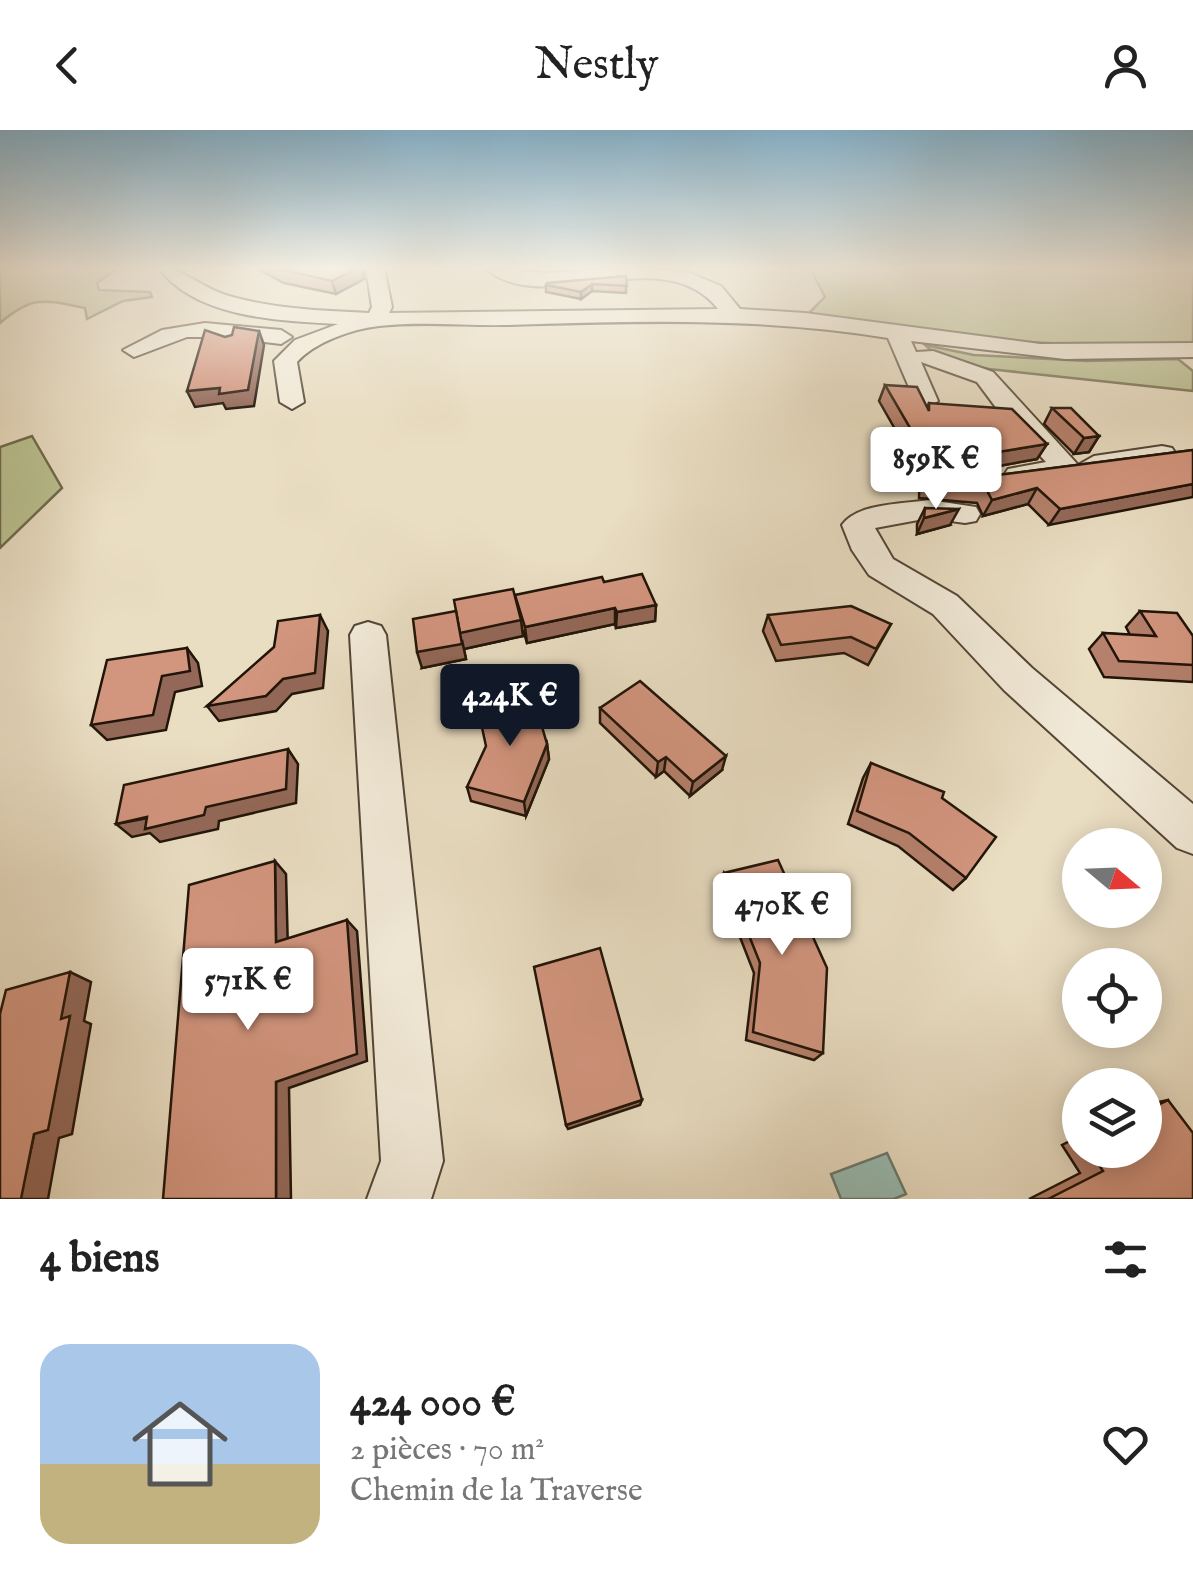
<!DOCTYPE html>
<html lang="fr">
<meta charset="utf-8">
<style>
:root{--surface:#fff;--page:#f2f2f2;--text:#222;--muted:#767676;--accent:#111827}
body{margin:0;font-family:"IM FELL English",serif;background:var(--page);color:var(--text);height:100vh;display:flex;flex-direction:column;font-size:38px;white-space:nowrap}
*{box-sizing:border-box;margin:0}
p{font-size:32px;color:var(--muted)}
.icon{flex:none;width:55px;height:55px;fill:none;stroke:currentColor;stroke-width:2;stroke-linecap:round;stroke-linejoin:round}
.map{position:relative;height:1069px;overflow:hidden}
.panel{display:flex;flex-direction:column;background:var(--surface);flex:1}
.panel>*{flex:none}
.needle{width:65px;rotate:109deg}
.buttons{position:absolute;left:1062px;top:698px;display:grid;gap:20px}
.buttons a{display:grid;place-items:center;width:100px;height:100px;border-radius:50%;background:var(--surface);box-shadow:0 5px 25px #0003;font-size:50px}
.price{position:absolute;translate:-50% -85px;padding:0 22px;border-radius:10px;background:#fff;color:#222;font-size:32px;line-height:65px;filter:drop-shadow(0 2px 5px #0008)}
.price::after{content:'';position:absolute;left:50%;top:60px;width:30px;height:22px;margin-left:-15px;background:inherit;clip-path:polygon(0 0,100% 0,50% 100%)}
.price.on{background:var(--accent);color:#fff}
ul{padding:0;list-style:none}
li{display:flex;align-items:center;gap:30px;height:250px;padding:0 40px}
li span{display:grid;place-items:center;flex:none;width:280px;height:200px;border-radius:30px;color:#555}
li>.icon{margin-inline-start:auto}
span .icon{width:120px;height:120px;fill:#fffc;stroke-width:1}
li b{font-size:42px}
h2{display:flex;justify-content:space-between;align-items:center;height:120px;padding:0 40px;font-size:42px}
header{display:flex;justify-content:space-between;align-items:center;height:130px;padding:0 40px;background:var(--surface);font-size:45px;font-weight:600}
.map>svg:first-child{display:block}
</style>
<header><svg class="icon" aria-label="back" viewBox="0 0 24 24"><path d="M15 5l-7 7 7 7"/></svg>Nestly<svg class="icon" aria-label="person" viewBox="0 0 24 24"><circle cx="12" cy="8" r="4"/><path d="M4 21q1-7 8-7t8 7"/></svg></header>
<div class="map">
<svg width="1193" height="1069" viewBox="0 0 1193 1069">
<rect width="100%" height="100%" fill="#e9ddc2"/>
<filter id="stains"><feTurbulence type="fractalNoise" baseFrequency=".002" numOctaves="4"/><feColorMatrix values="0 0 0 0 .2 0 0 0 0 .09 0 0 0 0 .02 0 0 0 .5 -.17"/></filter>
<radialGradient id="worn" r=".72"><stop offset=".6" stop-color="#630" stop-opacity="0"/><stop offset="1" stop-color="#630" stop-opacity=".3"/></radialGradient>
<g fill="#bac090" stroke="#6e6a4c" stroke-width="2.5">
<path d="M0 138H118L97 153 99 160 150 162 152 167 123 171 87 189 85 178C44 170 33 165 0 193Z"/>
<polygon points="800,138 1193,138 1193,221 958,208 807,185 825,167 811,140"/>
<polygon points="925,215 974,225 1086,231 1178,229 1193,241 1193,261 989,239 940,228"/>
<polygon points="32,306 62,358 0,418 0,317"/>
</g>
<polygon fill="#97bcb3" stroke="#68796f" stroke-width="2.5" points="887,1023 906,1064 894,1069 841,1069 831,1044"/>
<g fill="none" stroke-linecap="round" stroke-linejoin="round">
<defs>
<g id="minor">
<path d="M159 138C184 138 203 159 229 166 274 179 322 181 369 183L372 177 366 138H384L392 177 389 183 718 179C662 108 543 190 485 138L547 143 634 138 687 142 721 156 740 179 805 183 1040 214 1193 213V227L1065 229 911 211 916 222 933 221 993 242 1080 337 1076 343 1018 354 1008 351 1004 345 1008 339 1046 332 1003 287 977 252 921 232 938 271 926 278 917 276 888 208C761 187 636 191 508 195 466 196 421 191 379 196 352 199 315 212 297 232L304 272 292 279 280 272 274 231 295 210 338 194C281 191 195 188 159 138Z"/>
<polygon points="205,193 281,200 292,207 281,214 223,207 187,207 134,227 123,220 162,200"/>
<polygon points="1162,316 1172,318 1176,324 1172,330 1094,342 1080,334 1094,326"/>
<path d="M929 370 976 377 980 384 976 391 965 393 929 388 875 398 893 429 957 466 1032 538 1193 674V724L1177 718 1004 560 933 484 869 445 852 420 842 395C857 373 904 374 929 370Z"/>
<polygon points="368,492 381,496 386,505 443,1031 431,1069 367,1069 381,1031 350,505 355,496"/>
</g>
</defs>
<use href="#minor" stroke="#534636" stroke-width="4"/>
<use href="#minor" fill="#f1e9d7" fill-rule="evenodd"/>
</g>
<g fill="#b5806c" stroke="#211408" stroke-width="2.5">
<polygon points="256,138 363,138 364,149 336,164 284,153"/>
<polygon points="626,146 626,163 592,161 581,169 546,162 546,155"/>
<polygon points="885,255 927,278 929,273 1047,314 1037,329 987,338 998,345 1193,320 1049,395 1028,374 983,386 977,373 919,368 920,343 879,271"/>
<polygon points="1052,278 1099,306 1089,322 1074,324 1044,294"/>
<polygon points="925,378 950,395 917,404 917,394"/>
<polygon points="515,465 656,475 655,491 616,498 615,494 527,513 523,500 523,506 464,519 462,510 466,529 422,538 456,481"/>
<polygon points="1140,481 1193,506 1193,552 1104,547 1089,519 1103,503 1130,505 1126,497"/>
<polygon points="768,485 891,494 868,535 844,523 776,531 763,501"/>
<polygon points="600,578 722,640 690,666 664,641 656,647 600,593"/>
<polygon points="547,614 549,629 526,686 471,671 467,657"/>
<polygon points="871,633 942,668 966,748 953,760 898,716 848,694 863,648"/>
<polygon points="724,743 823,923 814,930 746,910 754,843 720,756"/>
<polygon points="1168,970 1193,1069 1029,1069 1080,1043 1062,1015 1080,1006 1080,1020 1145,1020 1145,975"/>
</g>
<g fill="#936858" stroke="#211408" stroke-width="2.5">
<polygon points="357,138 363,138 364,149 336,164 332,151"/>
<polygon points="592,154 592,161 581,169 581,162"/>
<polygon points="259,201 264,215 254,276 226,279 223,273 195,277 187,261"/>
<polygon points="1099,306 1089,322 1074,324 1084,308"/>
<polygon points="1047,314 1037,329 977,340 985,324"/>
<polygon points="1193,354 1193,367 1049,395 1060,379"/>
<polygon points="1037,358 1028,374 983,386 992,370"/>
<polygon points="959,379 950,395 917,404 924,388"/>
<polygon points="656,475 655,491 616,498 617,482"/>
<polygon points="615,478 615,494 527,513 525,497"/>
<polygon points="456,481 521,490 523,506 464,519 462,510 466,529 422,538 417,522"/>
<polygon points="320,485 328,501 323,558 292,564 276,581 219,591 207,576"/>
<polygon points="187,518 198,533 202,556 175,562 166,600 107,610 91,595 162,546"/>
<polygon points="547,614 549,629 526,686 524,672"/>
<polygon points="288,619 298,634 296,673 219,691 218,699 160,712 150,703 132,707 116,694 206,677"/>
<polygon points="726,626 722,640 690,666 693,652"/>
<polygon points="666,627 664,641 656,647 658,632"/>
<polygon points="275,731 286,744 288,822 276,812"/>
<polygon points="347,790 357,801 367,931 289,958 291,1069 276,1069 276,952"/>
<polygon points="70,842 91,852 84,891 91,894 72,1004 59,1008 48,1069 20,1069"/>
<polygon points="642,970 640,975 568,999 566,995"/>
</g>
<g fill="#d2957e" stroke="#211408" stroke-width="2.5">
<polygon points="276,138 357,138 332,151"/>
<polygon points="626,146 627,156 592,154 581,162 546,155 547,153"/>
<polygon points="234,197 259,201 248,260 219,264 220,258 187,261 205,200 225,207 232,205"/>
<polygon points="885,255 917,257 929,281 929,273 1012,279 1047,314 985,324 981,334 998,345 1193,320 1193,354 1060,379 1037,358 992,370 985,357 926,352 927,327"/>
<polygon points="1052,278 1071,278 1099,306 1084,308"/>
<polygon points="925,378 959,379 924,388"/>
<polygon points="642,444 656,475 617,482 615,478 525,497 515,465 602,447 604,452"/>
<polygon points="513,459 521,490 460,503 454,470"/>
<polygon points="851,476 891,494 876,519 851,507 781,515 768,485"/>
<polygon points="456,481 462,514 417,522 413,489"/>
<polygon points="1140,481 1177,483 1193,506 1193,535 1119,531 1103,503 1156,506"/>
<polygon points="320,485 315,543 283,549 266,566 207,576 274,517 278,491"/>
<polygon points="187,518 190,541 162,546 153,585 91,595 107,530"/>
<polygon points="640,551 726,626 693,652 666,627 658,632 600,578"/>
<polygon points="533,566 547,614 524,672 467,657 486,616 478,579"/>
<polygon points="288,619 286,659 206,677 204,685 145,699 147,687 116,694 124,655"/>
<polygon points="871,633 944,662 942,668 996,707 966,748 909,703 857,681"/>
<polygon points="778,730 827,838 823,923 753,902 760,833 724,743"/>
<polygon points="275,731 276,812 347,790 357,924 276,952 276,1069 163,1069 189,755"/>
<polygon points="600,818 642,970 566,995 534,837"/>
<polygon points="70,842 61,889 70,886 48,1000 34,1004 21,1069 0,1069 0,884 6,860"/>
<polygon points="1168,970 1193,1003 1193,1069 1048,1069 1103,1041 1089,1020 1145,1020 1145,981"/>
</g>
<linearGradient id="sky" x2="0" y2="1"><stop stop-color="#87b7d3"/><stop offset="0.48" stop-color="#f5f0e4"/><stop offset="1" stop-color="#f5f0e4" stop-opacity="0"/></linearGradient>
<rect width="1193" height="288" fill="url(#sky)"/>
<rect width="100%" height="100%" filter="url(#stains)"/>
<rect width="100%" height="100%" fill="url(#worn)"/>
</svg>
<div class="buttons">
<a><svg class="needle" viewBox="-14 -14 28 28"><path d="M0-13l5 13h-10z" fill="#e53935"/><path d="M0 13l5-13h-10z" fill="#767676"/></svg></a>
<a><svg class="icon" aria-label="locate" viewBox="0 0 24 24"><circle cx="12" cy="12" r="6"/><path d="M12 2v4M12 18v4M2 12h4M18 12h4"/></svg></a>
<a><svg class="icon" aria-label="layers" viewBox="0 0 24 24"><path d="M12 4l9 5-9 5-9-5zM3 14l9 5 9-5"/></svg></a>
</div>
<b class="price" style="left:936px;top:382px">859K €</b>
<b class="price on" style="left:510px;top:619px">424K €</b>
<b class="price" style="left:782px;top:828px">470K €</b>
<b class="price" style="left:248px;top:903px">571K €</b>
</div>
<section class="panel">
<h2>4 biens<svg class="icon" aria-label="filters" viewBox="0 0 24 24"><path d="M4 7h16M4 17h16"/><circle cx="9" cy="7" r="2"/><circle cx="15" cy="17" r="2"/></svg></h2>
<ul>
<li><span style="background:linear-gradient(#a9c7e8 60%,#c2b280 0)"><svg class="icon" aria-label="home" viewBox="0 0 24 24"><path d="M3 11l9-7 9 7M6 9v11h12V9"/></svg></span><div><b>424 000 €</b><p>2 pièces · 70 m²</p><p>Chemin de la Traverse</p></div><svg class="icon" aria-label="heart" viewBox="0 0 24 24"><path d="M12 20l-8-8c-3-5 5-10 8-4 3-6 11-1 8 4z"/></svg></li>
</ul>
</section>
